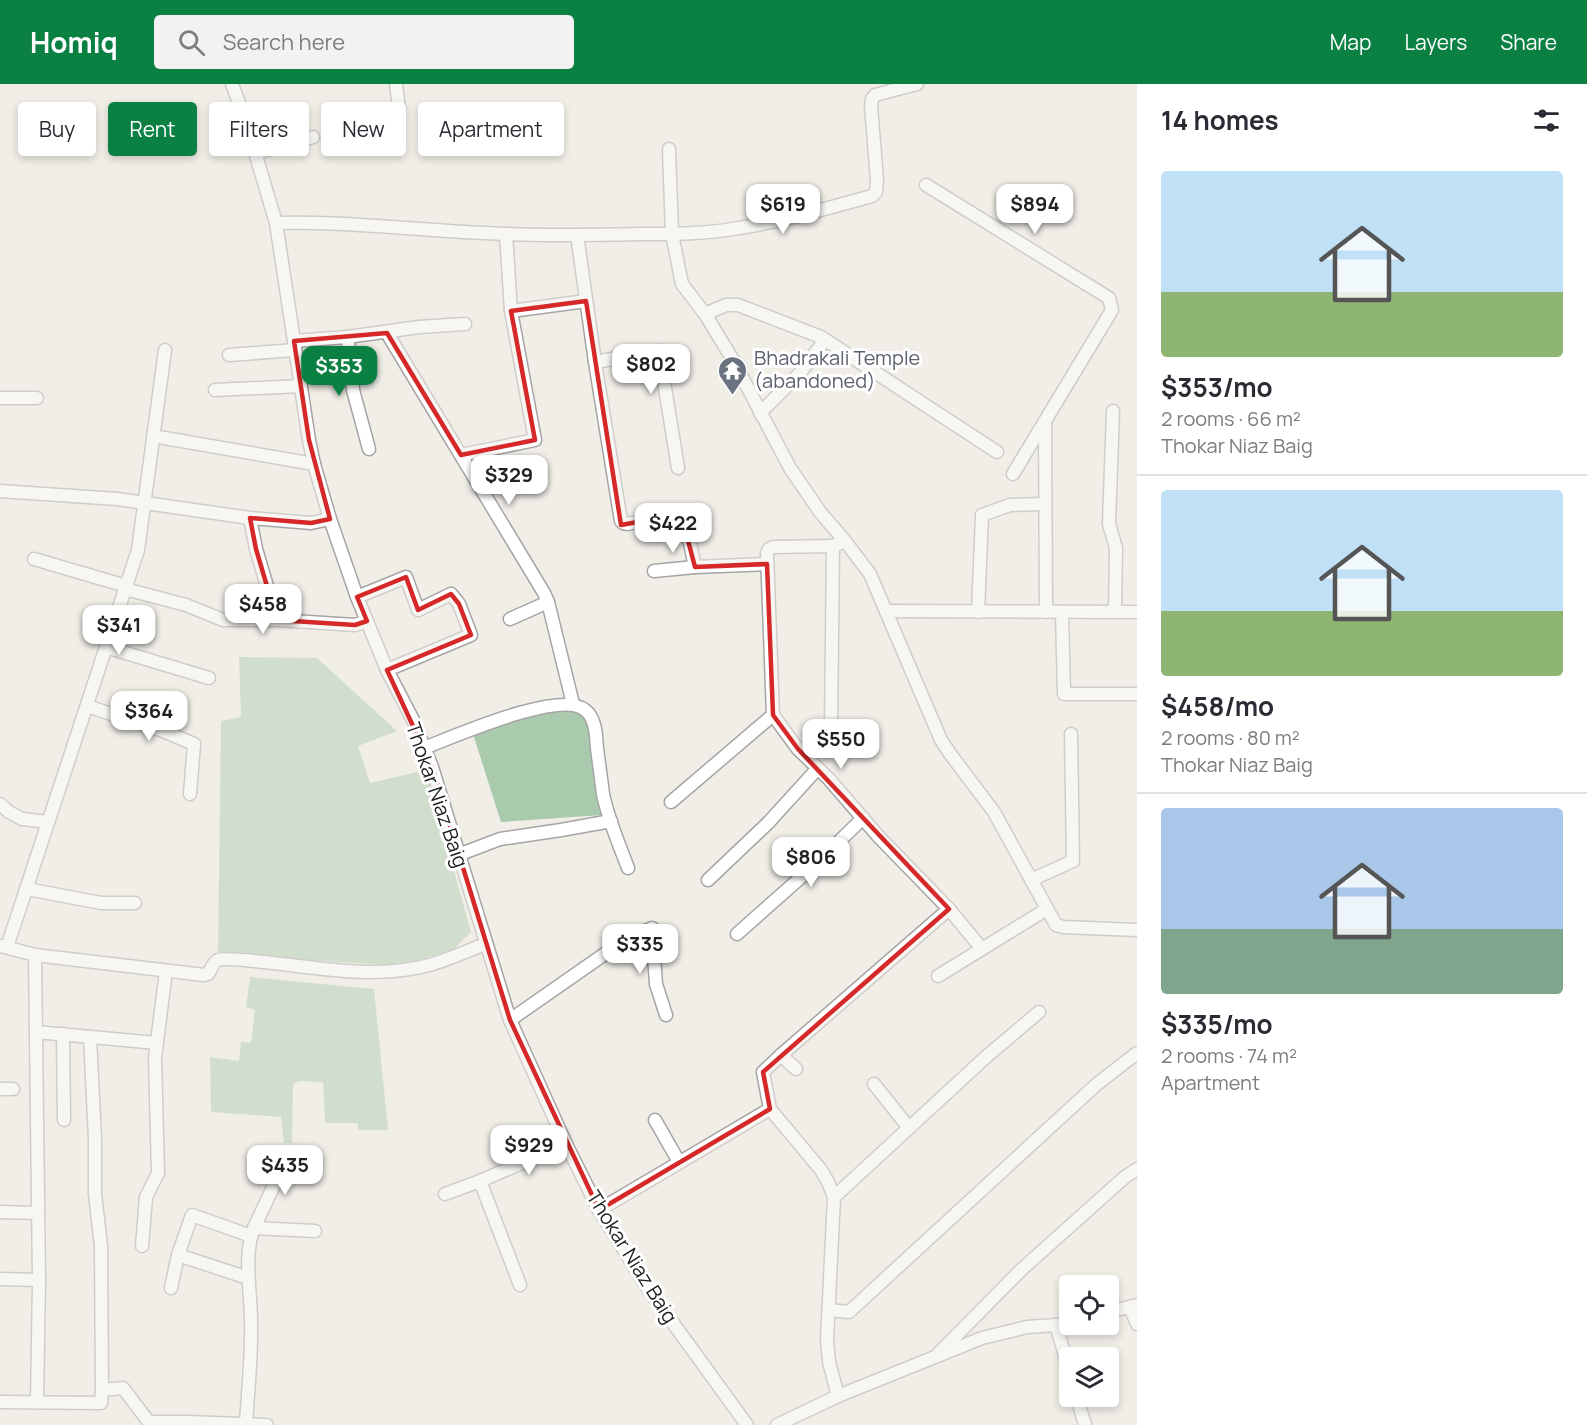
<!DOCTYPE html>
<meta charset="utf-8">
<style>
:root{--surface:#fff;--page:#f2f2f3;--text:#2b2b33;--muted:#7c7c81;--line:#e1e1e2;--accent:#0b8043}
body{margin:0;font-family:Manrope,sans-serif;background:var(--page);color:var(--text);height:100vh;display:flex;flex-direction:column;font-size:22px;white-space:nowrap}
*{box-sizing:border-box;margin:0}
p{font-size:20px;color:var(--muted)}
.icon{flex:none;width:33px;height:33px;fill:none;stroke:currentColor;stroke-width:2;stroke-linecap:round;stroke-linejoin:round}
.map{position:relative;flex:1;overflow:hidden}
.drawer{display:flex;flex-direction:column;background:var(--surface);width:450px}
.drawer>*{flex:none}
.banner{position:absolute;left:18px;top:18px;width:570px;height:54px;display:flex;gap:12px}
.fabs{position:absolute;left:1059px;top:1191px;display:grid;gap:12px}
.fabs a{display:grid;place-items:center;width:60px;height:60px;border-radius:6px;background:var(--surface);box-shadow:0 3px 9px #0003;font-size:30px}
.price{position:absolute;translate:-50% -51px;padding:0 14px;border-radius:12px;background:#fff;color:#222;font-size:20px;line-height:39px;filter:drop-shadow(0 2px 3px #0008)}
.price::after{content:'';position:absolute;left:50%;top:36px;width:18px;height:14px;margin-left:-9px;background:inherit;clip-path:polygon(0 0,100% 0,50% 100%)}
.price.selected{background:var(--accent);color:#fff}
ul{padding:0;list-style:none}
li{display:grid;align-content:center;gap:12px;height:318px;padding:0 24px}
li+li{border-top:2px solid var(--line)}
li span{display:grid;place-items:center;height:186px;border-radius:6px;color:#555}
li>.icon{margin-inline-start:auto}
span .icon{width:108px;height:108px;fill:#fffc;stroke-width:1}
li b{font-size:26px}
h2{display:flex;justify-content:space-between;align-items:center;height:72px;padding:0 24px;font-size:26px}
.pill{padding:0 21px;border-radius:6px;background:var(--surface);box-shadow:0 3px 9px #0003;font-size:21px;line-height:54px}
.pill.selected{background:var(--accent);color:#fff}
header{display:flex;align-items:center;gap:36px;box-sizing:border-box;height:84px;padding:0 30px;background:var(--accent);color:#fff}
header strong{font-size:28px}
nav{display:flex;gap:33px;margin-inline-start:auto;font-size:21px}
.search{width:420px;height:54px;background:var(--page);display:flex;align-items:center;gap:15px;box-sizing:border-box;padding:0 21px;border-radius:6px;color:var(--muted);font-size:22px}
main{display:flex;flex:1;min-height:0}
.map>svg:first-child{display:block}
</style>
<header>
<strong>Homiq</strong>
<div class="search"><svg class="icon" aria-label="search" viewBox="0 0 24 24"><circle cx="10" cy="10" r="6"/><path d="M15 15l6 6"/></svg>Search here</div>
<nav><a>Map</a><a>Layers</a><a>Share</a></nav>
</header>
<main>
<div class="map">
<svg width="1137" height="1341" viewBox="0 0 1137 1341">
<rect width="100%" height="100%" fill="#f1eee8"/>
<g fill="#aacaad">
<polygon points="239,573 317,574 397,647 358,662 370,699 426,686 471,848 452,867 414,877 389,881 271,874 218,868 221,637 241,633"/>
<polygon points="552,627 571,627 584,629 593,646 602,731 501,738 473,650"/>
<polygon points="250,893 374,905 388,1046 358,1046 358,1039 325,1039 323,998 299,997 293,1000 292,1059 284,1059 281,1033 211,1028 210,973 239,977 241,958 251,959 255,926 246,923"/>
</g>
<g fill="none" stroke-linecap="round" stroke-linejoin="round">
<defs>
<g id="minor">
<polyline points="232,0 246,38 276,139 309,356 314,380 330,435 357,513 387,586 413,636 432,683 510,936 566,1060 599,1126 649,1206 747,1341"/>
<polyline points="396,0 399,25"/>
<polyline points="669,65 672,150 682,200 705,230 733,276 790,384 820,428 845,457 870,490 941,656 951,671 994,728 1056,841 1063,843 1137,846"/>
<polyline points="256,69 313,53"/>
<polyline points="926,101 1109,214 1112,226 1013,390"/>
<path d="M276 139C353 137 430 148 508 150 552 152 596 151 640 150 672 150 708 150 739 144 784 137 828 124 872 112L876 108 877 96 871 22 872 15 875 11 917 0"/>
<polyline points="506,150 511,227"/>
<polyline points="577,151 595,278 621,437 623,439 627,440 681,430 684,431 695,483"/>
<polyline points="705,230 726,221 738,221 821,253 997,368"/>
<polyline points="387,249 544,509 548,518 573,620"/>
<polyline points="347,253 350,270 353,306 369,365"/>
<polyline points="294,257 347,253 419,243 465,240"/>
<polyline points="229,271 295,266"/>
<polyline points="595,278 659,267 678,384"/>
<polyline points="215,306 301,302"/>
<polyline points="0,314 37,314"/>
<polyline points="1113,327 1109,440 1116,464 1115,528"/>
<polyline points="760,329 800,289 825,256"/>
<polyline points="1045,339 1046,528"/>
<polyline points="153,352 314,380"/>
<polyline points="461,371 535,356 511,227 586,217"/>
<polyline points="0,407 117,415 250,434 311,439 330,435"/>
<polyline points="833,462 773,463 769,465 767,469 773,631 798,665 828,694 879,753 949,825 982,865"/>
<polyline points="34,475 126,502"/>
<polyline points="654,487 695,483 767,480"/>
<polyline points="125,505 186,521 223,536 277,536 256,465 250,434"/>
<polyline points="357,513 406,493 418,526 451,510 459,520 471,551 387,586"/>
<polyline points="886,527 1137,528"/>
<polyline points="978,528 982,431 1010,421 1045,420"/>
<polyline points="1062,528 1064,610 1137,610"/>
<polyline points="510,535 548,518"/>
<polyline points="277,536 355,541 367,537"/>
<polyline points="106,563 209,594"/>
<polyline points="87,622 163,647 194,660 190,710"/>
<polyline points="831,644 833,462 839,460"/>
<path d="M424 664C453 653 561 605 585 626 596 634 596 652 597 664 599 679 601 695 603 710 608 735 619 760 628 784"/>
<polyline points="671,718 773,631"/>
<polyline points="0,720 9,728 22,735 48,738"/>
<polyline points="458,771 500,755 561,746 611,737"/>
<polyline points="708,796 768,739 818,684"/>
<polyline points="1031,796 1073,777 1071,650"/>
<polyline points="27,805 101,819 135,819"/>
<polyline points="737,850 816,780 863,734"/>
<path d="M1 862 35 871 204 891 208 890C211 886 213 878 218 876 226 873 272 879 282 880 330 886 382 894 429 881 448 876 467 867 485 860"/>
<polyline points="7,863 138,466 165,266"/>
<polyline points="35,871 39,1196 37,1318"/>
<polyline points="938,892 1047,825"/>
<polyline points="510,936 609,867 638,850 652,844 656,900 666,931"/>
<polyline points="36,948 157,959"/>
<polyline points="63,950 64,1036"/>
<polyline points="90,953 95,1054 95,1110 101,1162 102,1306"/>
<polyline points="781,971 949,825"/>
<polyline points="796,985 781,971 763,988 770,1025 821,1086 828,1098 834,1113 827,1256 829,1278 838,1312"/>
<polyline points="874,1000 909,1044"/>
<polyline points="0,1005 13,1005"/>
<polyline points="655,1036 679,1078"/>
<polyline points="480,1097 520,1201"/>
<polyline points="445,1110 480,1097 566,1060"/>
<polyline points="834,1113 987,972 1039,928"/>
<polyline points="599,1126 770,1025"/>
<polyline points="0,1128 38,1129"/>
<polyline points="254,1144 276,1097 280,1070"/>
<polyline points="142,1162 146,1113 158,1089 155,974 166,887"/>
<polyline points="178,1171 242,1192 248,1191"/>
<polyline points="0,1195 39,1196"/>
<polyline points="171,1204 178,1171 192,1131 251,1152"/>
<polyline points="1130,1223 1137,1240"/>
<polyline points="829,1226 849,1228 1097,1000 1137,969"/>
<polyline points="1108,1228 1137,1221"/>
<polyline points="1056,1241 1070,1289"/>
<polyline points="939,1269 1022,1185 1125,1093 1137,1085"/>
<polyline points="1076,1312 1085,1340"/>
<polyline points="0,1318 101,1319 102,1306 123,1304 148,1337 150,1338 187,1338 267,1341"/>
<path d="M246 1340C248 1306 252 1271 251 1237 251 1209 243 1170 254 1144L315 1147"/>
<polyline points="777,1341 838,1312 982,1254 1027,1243 1056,1241 1070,1238"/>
</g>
</defs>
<use href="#minor" stroke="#a5a5a5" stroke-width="15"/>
<use href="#minor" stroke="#fff" stroke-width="12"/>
</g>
<path d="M0 0H1137V1341H0ZM586 217 621 441 681 430 695 483 767 480 773 631 798 665 949 825 763 988 770 1025 599 1126 510 936 432 683 387 586 471 551 459 520 451 510 418 526 406 493 357 513 367 537 355 541 277 536 256 465 250 434 311 439 330 435 309 356 294 257 387 249 461 371 535 356 511 227Z" fill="#f1eee8" fill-opacity=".55" fill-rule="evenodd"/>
<path fill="none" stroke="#d62828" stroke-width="4.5" stroke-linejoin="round" d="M586 217 621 441 681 430 695 483 767 480 773 631 798 665 949 825 763 988 770 1025 599 1126 510 936 432 683 387 586 471 551 459 520 451 510 418 526 406 493 357 513 367 537 355 541 277 536 256 465 250 434 311 439 330 435 309 356 294 257 387 249 461 371 535 356 511 227Z"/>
<defs>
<symbol id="temple-pin" viewBox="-11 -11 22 30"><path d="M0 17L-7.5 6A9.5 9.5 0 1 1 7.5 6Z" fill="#6b7280" stroke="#fff"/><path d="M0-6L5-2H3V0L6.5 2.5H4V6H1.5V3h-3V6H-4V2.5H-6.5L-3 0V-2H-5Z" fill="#fff"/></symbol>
</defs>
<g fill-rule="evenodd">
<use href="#temple-pin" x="716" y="270" width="33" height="45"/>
</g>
<g text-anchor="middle" stroke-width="6" stroke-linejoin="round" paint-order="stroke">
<g font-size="20" fill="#5b616d" stroke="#fff" text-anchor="start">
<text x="754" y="281">Bhadrakali Temple<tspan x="754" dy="23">(abandoned)</tspan></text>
</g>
<g font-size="20" fill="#212121" stroke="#fff">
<text transform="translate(437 711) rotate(71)" y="7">Thokar Niaz Baig</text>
<text transform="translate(632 1173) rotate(58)" y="7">Thokar Niaz Baig</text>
</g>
</g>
</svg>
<div class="fabs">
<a><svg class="icon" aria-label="locate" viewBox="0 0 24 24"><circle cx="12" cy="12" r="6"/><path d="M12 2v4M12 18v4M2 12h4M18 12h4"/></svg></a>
<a><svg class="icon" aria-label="layers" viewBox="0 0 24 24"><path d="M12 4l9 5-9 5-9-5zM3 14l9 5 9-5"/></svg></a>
</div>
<b class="price" style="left:783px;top:151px">$619</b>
<b class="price" style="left:1035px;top:151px">$894</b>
<b class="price" style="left:651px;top:311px">$802</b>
<b class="price selected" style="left:339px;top:313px">$353</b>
<b class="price" style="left:509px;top:422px">$329</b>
<b class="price" style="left:673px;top:470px">$422</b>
<b class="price" style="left:263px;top:551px">$458</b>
<b class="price" style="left:119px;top:572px">$341</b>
<b class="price" style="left:149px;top:658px">$364</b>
<b class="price" style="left:841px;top:686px">$550</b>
<b class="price" style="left:811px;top:804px">$806</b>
<b class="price" style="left:640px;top:891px">$335</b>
<b class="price" style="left:529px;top:1092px">$929</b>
<b class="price" style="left:285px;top:1112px">$435</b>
<div class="banner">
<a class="pill">Buy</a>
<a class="pill selected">Rent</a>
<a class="pill">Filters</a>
<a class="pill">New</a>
<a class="pill">Apartment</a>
</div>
</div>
<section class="drawer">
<h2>14 homes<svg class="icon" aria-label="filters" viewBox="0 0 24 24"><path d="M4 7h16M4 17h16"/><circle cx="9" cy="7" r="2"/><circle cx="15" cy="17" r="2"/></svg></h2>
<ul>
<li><span style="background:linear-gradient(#bfe0f5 65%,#8fb573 0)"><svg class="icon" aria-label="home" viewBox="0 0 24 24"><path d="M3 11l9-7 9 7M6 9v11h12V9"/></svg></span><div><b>$353/mo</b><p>2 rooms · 66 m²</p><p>Thokar Niaz Baig</p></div></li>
<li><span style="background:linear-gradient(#bfe0f5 65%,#8fb573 0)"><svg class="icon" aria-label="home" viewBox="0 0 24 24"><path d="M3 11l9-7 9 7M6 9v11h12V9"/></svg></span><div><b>$458/mo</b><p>2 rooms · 80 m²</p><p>Thokar Niaz Baig</p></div></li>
<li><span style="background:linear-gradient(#a9c7e8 65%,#7fa58c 0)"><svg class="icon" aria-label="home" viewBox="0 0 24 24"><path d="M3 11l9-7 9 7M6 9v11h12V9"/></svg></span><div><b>$335/mo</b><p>2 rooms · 74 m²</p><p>Apartment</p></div></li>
</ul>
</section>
</main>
